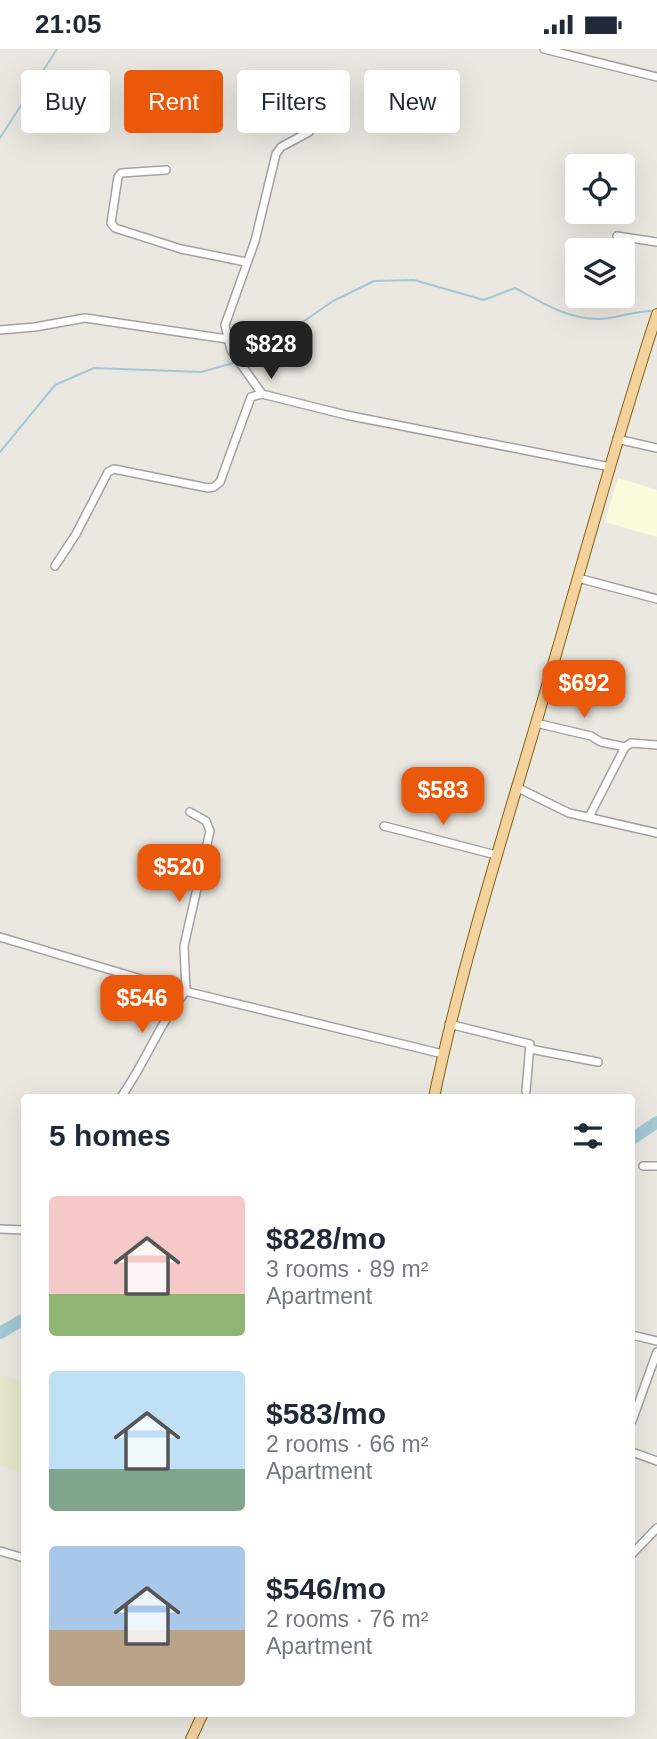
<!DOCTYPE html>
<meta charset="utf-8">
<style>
:root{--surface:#fff;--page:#f6f6f7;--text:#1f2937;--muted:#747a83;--accent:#ea580c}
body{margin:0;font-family:Helvetica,sans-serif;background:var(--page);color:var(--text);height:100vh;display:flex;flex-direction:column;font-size:26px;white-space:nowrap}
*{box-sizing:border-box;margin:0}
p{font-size:23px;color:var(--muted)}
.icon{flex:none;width:38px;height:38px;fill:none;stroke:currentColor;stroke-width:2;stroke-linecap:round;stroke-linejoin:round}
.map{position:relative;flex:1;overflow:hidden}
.details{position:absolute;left:21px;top:1045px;width:614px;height:623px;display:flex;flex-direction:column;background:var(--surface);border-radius:7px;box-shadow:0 7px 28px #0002}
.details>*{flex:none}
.top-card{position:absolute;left:21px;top:21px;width:616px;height:63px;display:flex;gap:14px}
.fabs{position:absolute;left:565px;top:105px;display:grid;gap:14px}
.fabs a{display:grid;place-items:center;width:70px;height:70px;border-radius:7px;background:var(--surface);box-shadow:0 7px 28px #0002;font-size:35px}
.price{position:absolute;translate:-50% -60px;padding:0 16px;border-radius:14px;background:var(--accent);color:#fff;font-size:23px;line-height:46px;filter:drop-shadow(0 2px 4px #0008)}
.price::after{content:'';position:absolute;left:50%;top:42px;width:21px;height:16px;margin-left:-10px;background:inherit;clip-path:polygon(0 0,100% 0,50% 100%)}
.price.selected{background:#222;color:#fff}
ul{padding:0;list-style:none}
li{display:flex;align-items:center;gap:21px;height:175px;padding:0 28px}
li span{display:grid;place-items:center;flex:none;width:196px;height:140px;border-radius:7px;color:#555}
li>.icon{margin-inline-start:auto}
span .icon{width:84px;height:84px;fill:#fffc;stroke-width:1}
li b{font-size:30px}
h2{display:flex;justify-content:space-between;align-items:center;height:84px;padding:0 28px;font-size:30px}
.chip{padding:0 24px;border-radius:7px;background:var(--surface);box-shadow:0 7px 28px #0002;font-size:24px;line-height:63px}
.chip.selected{background:var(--accent);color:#fff}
.status{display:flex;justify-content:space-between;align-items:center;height:49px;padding:0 35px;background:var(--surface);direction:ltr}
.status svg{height:19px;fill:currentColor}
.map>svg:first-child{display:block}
</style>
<div class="status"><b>21:05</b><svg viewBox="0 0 49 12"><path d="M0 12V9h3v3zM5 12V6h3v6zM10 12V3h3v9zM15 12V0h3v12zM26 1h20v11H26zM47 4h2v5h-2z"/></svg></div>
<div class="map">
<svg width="657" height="1690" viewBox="0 0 657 1690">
<rect width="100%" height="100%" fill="#ebe8e1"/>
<polygon fill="#fafbda" points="618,429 657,441 657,488 605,473"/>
<polygon fill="#e6e9cd" points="0,1326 24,1333 24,1424 0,1416"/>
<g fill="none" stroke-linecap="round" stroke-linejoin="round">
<g stroke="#a4c8d6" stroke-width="2">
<polyline points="0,89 57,0"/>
<path d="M243 311 251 309 333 252 374 232 414 231 484 251 515 239C541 253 567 270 598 270 616 270 633 262 652 262"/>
<polyline points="0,403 55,336 94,319 201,323 237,313"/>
</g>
<g stroke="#a4c8d6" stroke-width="12">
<polyline points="632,1090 657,1073"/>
<polyline points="0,1284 24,1270"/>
</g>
<defs>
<g id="minor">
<polyline points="544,0 657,28"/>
<polyline points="166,121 121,124 118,128 111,174 115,179 181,200 246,213"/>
<polyline points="617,187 657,193"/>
<polyline points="0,281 35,278 85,269 227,290"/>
<polyline points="262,345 231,301 225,276 255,192 276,105 281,98 309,83"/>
<polyline points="617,390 657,399"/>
<polyline points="55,517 76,485 108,423 114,420 208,439 214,438 220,433 251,348 262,345 346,366 610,418"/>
<polyline points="578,529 657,550"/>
<polyline points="536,674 591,687 601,693 625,698"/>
<polyline points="516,738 569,764 657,784"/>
<polyline points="589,768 625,698 631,694 657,696"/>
<polyline points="384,777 496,806"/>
<polyline points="0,888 168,938 443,1005"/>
<polyline points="449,975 530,995 526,1042"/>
<polyline points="530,1000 598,1013"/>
<path d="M121 1048C145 1015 159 974 186 942L184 897 210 782 206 772 190 763"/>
<polyline points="643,1117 657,1117"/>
<polyline points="0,1180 24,1181"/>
<polyline points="632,1286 657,1292"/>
<polyline points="632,1372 657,1303"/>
<polyline points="632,1403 657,1412"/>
<polyline points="0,1502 24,1509"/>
<polyline points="632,1505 657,1479"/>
</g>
<g id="major">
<path d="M434 1048C461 920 500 796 537 671 577 535 613 399 657 265"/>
<polyline points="191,1690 203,1664"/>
</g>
</defs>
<use href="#minor" stroke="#a2a2a2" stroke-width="10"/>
<use href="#major" stroke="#84630d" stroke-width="12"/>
<use href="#minor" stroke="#fff" stroke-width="7"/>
<use href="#major" stroke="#f3d29e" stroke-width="10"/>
</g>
</svg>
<div class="fabs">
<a><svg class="icon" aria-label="locate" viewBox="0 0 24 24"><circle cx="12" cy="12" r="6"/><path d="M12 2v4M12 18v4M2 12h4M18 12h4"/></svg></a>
<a><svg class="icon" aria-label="layers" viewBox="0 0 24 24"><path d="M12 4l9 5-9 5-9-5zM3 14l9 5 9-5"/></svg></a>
</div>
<b class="price selected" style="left:271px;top:332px">$828</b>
<b class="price" style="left:584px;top:671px">$692</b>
<b class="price" style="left:443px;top:778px">$583</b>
<b class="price" style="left:179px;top:855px">$520</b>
<b class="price" style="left:142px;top:986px">$546</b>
<div class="top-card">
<a class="chip">Buy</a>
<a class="chip selected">Rent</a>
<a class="chip">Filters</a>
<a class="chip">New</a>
</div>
<section class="details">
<h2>5 homes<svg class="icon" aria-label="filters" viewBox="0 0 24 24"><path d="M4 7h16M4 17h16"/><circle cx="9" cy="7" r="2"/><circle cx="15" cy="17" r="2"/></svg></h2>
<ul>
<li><span style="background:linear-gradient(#f6c9c9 70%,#8fb573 0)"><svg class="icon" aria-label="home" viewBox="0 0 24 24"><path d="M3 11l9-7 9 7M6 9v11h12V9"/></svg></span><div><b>$828/mo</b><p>3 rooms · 89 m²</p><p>Apartment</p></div></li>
<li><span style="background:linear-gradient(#bfe0f5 70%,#7fa58c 0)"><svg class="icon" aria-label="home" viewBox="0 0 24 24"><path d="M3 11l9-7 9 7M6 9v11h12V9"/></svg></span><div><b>$583/mo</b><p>2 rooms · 66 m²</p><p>Apartment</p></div></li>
<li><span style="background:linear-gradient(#a9c7e8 60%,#b9a48a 0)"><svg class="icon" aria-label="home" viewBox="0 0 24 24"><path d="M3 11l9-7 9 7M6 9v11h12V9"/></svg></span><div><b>$546/mo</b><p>2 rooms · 76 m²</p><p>Apartment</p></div></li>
</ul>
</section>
</div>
